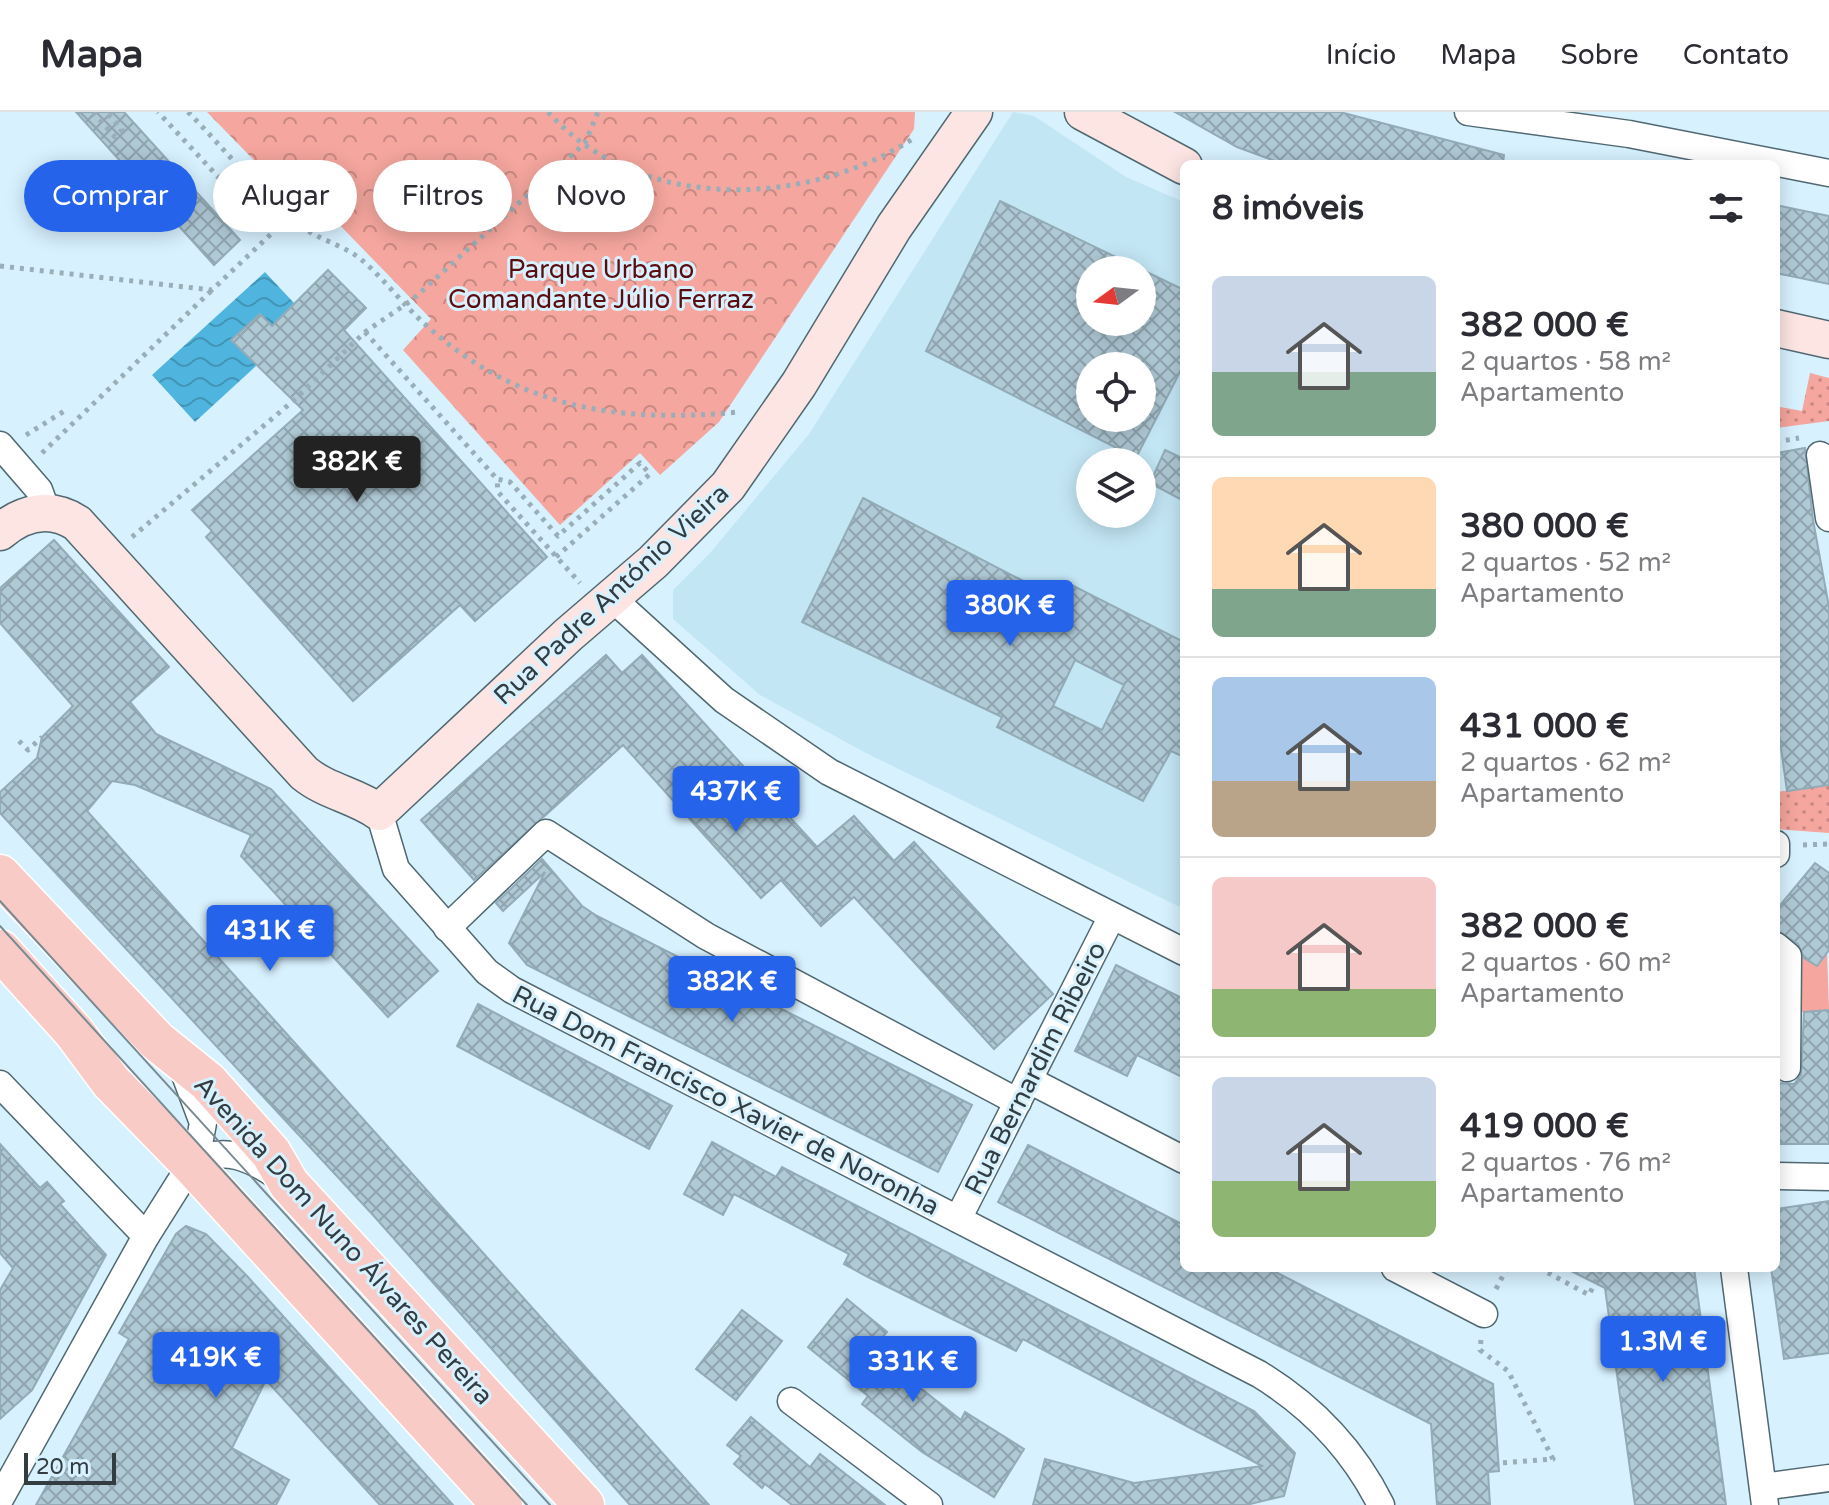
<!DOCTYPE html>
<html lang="pt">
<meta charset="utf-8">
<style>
:root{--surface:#fff;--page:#f7f7f7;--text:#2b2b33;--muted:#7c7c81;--line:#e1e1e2;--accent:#2563eb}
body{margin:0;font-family:"Varela Round",sans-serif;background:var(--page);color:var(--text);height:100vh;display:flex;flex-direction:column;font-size:30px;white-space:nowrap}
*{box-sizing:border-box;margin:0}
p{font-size:26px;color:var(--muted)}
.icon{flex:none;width:44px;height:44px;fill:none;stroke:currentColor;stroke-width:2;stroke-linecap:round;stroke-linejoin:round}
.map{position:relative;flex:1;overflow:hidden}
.details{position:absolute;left:1180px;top:48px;width:600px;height:1112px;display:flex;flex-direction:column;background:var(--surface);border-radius:12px;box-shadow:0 4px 20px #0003}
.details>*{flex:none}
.banner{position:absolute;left:24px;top:48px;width:760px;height:72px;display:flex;gap:16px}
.needle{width:52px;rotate:255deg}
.tools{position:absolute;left:1076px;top:144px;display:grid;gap:16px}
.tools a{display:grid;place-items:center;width:80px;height:80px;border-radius:50%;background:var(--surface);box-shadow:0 4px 20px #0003;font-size:40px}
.scale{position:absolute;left:24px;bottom:20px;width:92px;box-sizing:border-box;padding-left:8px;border:4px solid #323c41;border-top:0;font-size:22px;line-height:28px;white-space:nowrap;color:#323c41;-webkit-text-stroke:6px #d7f1fe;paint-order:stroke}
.price{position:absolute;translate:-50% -68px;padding:0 18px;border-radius:8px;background:var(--accent);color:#fff;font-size:26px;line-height:52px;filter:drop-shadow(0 2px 4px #0008)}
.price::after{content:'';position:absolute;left:50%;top:48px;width:24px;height:18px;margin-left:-12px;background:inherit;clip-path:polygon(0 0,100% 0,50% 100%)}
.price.current{background:#222;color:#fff}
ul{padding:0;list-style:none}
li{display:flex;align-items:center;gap:24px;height:200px;padding:0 32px}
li+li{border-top:2px solid var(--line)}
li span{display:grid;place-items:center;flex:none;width:224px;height:160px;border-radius:12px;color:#555}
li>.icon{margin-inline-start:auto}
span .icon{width:96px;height:96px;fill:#fffc;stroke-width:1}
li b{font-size:34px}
h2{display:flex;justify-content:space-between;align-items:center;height:96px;padding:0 32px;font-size:34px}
.chip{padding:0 28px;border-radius:36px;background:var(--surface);box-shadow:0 4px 20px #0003;font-size:28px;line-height:72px}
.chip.current{background:var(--accent);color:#fff}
header{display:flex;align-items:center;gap:48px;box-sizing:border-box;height:112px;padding:0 40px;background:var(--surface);border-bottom:2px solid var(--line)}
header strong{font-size:38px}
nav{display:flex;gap:44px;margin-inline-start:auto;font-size:28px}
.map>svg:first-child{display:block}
</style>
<header>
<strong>Mapa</strong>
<nav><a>Início</a><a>Mapa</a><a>Sobre</a><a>Contato</a></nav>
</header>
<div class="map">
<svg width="1829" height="1393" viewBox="0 0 1829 1393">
<defs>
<pattern id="grass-dots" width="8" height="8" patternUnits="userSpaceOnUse" patternTransform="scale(2)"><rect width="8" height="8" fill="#f5a69e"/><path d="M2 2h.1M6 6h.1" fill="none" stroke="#c78882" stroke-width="1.8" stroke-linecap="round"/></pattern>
<pattern id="park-crowns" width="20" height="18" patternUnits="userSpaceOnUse" patternTransform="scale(2)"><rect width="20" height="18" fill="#f5a69e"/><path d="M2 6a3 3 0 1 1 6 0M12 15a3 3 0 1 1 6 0" fill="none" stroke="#c78882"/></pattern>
<pattern id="water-waves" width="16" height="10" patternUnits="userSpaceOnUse" patternTransform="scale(2)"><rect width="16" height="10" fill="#4fb5de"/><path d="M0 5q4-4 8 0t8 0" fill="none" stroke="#4294b6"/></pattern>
<pattern id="building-cross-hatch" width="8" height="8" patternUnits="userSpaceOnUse" patternTransform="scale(2)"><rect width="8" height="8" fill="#afc9d5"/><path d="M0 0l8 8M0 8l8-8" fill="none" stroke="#8fa4ae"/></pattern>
</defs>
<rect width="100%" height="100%" fill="#d7f1fe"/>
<path fill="#c3e6f5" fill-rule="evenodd" d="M1013 0 1034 4 1126 65 1184 90V797L864 640 760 583 673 507V478L710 441 809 322ZM1090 158H1142V210H1090ZM1090 254H1142V306H1090ZM1090 350H1142V402H1090Z"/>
<g fill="url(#grass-dots)">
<polygon points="1810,261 1829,266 1829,309 1776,316 1776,294 1802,299"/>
<polygon points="1829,673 1829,721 1776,717 1776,680"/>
</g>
<polygon fill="url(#park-crowns)" points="207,0 915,0 914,17 904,32 719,310 660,363 640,341 560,413 403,238 431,207 327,100 315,111"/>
<polygon fill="#f5a69e" points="1827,840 1829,898 1795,901 1797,842 1817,853"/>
<polygon fill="url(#water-waves)" points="265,160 294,191 272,214 260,202 232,228 257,253 195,310 152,263"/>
<g fill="url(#building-cross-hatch)" stroke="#92abb7" stroke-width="2" fill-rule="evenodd">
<polygon points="76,0 124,0 240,128 214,153"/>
<polygon points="1175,0 1340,0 1504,43 1503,52 1283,52 1237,35"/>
<path d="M1000 89 1184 178V252L1136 346 926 239ZM1090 158H1142V210H1090ZM1090 254H1142V306H1090Z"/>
<polygon points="1776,93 1829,104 1829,172 1776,161"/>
<polygon points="328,158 366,196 344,218 547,445 475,509 460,493 353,589 206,425 212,419 192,398 303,298 231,228 260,202 272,214"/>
<polygon points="1805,336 1813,408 1829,495 1829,673 1787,679 1776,601 1776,341"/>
<polygon points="1165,338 1184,347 1184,389 1150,371"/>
<path d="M863 386 1060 488 1068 471 1184 530V645L1171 639 1143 689 997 615 1002 605 802 510ZM1075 548 1124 573 1102 618 1053 594Z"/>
<polygon points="54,428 169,555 130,590 156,622 271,677 438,859 388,905 241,744 251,723 135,673 112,669 87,699 709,1393 630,1393 373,1103 0,701 0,680 37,646 42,625 73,594 0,511 0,476"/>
<polygon points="606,543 622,561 642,543 817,735 854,704 894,749 914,730 1053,882 994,937 854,785 821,814 781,768 761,786 623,633 474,768 421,708"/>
<polygon points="542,747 582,794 597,804 972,993 938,1060 527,853 509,831 545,760 503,799 496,791"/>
<polygon points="1815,751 1829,761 1829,838 1817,854 1804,846 1798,832 1776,818 1776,798"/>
<polygon points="1116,853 1184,887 1184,966 1137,943 1127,964 1075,939"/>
<polygon points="478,892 672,994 649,1037 457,934"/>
<polygon points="1829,898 1829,1032 1776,1032 1776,971 1794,972 1801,963 1804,900"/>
<polygon points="712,1030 776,1065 782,1055 1254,1299 1295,1341 1284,1384 1246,1393 1033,1393 1045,1347 1134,1371 1262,1354 1023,1227 1016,1239 866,1164 844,1152 849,1142 734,1082 723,1103 684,1082"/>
<polygon points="0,1032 40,1076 47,1070 64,1089 60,1092 106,1143 32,1278 0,1307 0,1178 13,1156 0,1141"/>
<polygon points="1028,1033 1184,1113 1184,1156 1268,1156 1493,1272 1499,1359 1488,1360 1490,1393 1437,1393 1431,1312 998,1090"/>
<polygon points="1829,1089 1829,1241 1784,1247 1771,1156 1776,1156 1776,1097"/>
<polygon points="186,1114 206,1122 247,1164 453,1393 380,1393 266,1268 232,1336 289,1368 276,1393 36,1393 129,1227 119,1221 176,1122"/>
<polygon points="1565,1156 1694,1156 1726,1393 1635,1393 1605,1176"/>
<polygon points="847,1187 887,1220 872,1238 961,1308 965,1300 1024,1337 994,1385 922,1340 862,1292 868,1284 808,1235"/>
<polygon points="742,1198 782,1229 736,1288 696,1257"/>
<polygon points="751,1305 810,1355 820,1342 885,1393 792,1393 765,1372 762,1376 734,1352 741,1344 727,1333"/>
</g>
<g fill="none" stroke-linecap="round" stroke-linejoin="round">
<defs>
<g id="street">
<polyline points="1468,0 1629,22 1829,61"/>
<polyline points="0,333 39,378 47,400"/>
<polyline points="1820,343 1829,406"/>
<polyline points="613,487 724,588 829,660 1184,840"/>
<path d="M379 700 396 757 487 860 512 878 1259 1262C1313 1295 1353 1337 1381 1393"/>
<polyline points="1776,732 1776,742"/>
<polyline points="447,816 546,721 706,824 1018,990"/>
<polyline points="1776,834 1788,844 1787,956"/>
<polyline points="1029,968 1184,1048"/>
<polyline points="0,972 146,1124"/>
<path d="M192 1053C222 1031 252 1047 279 1065"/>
<polyline points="1776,1064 1829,1065"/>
<polyline points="958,1107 1112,804"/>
<polyline points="1395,1156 1484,1202"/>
<polyline points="1734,1156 1765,1393"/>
<polyline points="791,1289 929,1393"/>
<polyline points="1763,1375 1829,1366"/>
<polyline points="0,1387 146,1124 197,1043 203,1011 181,952"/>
</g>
<g id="secondary">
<polyline points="1083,0 1184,54"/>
<polyline points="1776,216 1829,228"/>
<path d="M0 420C23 400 51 394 77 411L304 661C327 680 355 683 379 700L568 523 653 450 728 374 799 272 894 115 974 0"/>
</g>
<g id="primary">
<polyline points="0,763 157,929 208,970 271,1041 289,1072 584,1393"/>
<polyline points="0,838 74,920 111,970 192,1053 502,1393"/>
</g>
</defs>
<use href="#street" stroke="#506872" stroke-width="29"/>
<use href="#secondary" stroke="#506872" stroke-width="39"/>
<use href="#primary" stroke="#fff" stroke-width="43"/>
<g stroke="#9aaeb8" stroke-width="5" stroke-dasharray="4 6" stroke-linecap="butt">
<polyline points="93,0 115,25 122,18 106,0"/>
<path d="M188 0C224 36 260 82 299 113 318 128 345 133 363 149 386 169 404 194 427 214 520 298 620 311 739 300"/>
<path d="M548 0C639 102 807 96 914 26"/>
<polyline points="0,154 212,178 271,122 158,0"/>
<polyline points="365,220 497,367"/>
<polyline points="26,323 66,298"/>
<polyline points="1776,330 1799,326"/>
<polyline points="42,341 211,179"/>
<polyline points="132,425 293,289 365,220 412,188 585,31 598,0"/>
<polyline points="556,445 650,362 640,351 558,424 510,370 497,367 498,380 580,471"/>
<polyline points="19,629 28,638 42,625"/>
<polyline points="1803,733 1829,732"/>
<polyline points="1539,1156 1589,1183 1602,1156"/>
<polyline points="1496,1177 1507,1156"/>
<polyline points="1481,1228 1480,1238 1508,1259 1553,1347 1499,1351"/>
</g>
<use href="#street" stroke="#fff" stroke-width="26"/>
<use href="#secondary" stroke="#fce5e2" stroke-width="36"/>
<use href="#primary" stroke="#f8cbc6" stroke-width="40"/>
<g stroke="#798a92" stroke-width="2">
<polyline points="0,789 550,1393"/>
<polyline points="0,814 527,1393"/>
</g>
</g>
<g text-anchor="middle" stroke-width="6" stroke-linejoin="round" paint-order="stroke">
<g font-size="26" fill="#5c0b0e" stroke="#d7f1fe">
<text x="601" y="166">Parque Urbano<tspan x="601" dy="30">Comandante Júlio Ferraz</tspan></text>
</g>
<g font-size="26" fill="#323c41" stroke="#d7f1fe">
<text transform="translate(611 482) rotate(-43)" y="9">Rua Padre António Vieira</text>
<text transform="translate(1035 956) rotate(-63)" y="9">Rua Bernardim Ribeiro</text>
<text transform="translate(726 988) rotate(27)" y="9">Rua Dom Francisco Xavier de Noronha</text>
<text transform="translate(344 1128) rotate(48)" y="9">Avenida Dom Nuno Álvares Pereira</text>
</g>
</g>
</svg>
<div class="tools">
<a><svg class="needle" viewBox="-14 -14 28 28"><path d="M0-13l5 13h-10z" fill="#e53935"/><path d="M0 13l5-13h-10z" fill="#7c7c81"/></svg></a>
<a><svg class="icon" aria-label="locate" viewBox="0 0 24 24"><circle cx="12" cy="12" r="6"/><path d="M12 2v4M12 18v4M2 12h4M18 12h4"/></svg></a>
<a><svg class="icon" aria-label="layers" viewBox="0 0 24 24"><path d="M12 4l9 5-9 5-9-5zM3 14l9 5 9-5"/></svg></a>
</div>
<div class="scale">20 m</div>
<b class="price current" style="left:357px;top:392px">382K €</b>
<b class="price" style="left:1010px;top:536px">380K €</b>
<b class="price" style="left:736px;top:722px">437K €</b>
<b class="price" style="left:270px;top:861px">431K €</b>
<b class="price" style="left:732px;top:912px">382K €</b>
<b class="price" style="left:1663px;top:1272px">1.3M €</b>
<b class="price" style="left:216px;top:1288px">419K €</b>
<b class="price" style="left:913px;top:1292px">331K €</b>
<div class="banner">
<a class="chip current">Comprar</a>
<a class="chip">Alugar</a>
<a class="chip">Filtros</a>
<a class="chip">Novo</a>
</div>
<section class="details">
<h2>8 imóveis<svg class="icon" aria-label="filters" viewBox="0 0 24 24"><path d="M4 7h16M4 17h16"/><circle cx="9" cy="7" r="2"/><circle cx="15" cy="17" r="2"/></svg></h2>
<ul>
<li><span style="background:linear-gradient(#c9d6e8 60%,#7fa58c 0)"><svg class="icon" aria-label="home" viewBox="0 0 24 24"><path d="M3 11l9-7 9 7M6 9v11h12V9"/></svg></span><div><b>382 000 €</b><p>2 quartos · 58 m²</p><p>Apartamento</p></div></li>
<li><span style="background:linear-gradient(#ffd9b3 70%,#7fa58c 0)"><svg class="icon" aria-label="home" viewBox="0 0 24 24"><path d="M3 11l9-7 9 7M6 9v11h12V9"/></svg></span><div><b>380 000 €</b><p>2 quartos · 52 m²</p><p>Apartamento</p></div></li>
<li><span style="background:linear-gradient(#a9c7e8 65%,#b9a48a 0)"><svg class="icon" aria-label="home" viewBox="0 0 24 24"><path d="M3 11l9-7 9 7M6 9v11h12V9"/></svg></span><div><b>431 000 €</b><p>2 quartos · 62 m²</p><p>Apartamento</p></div></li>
<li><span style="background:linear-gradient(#f6c9c9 70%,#8fb573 0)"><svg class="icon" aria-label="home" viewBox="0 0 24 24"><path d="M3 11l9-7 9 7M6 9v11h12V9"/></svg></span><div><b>382 000 €</b><p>2 quartos · 60 m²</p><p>Apartamento</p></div></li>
<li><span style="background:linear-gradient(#c9d6e8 65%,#8fb573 0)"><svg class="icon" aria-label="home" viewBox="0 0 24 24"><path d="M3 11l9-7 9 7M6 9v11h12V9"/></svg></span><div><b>419 000 €</b><p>2 quartos · 76 m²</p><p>Apartamento</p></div></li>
</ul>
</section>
</div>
